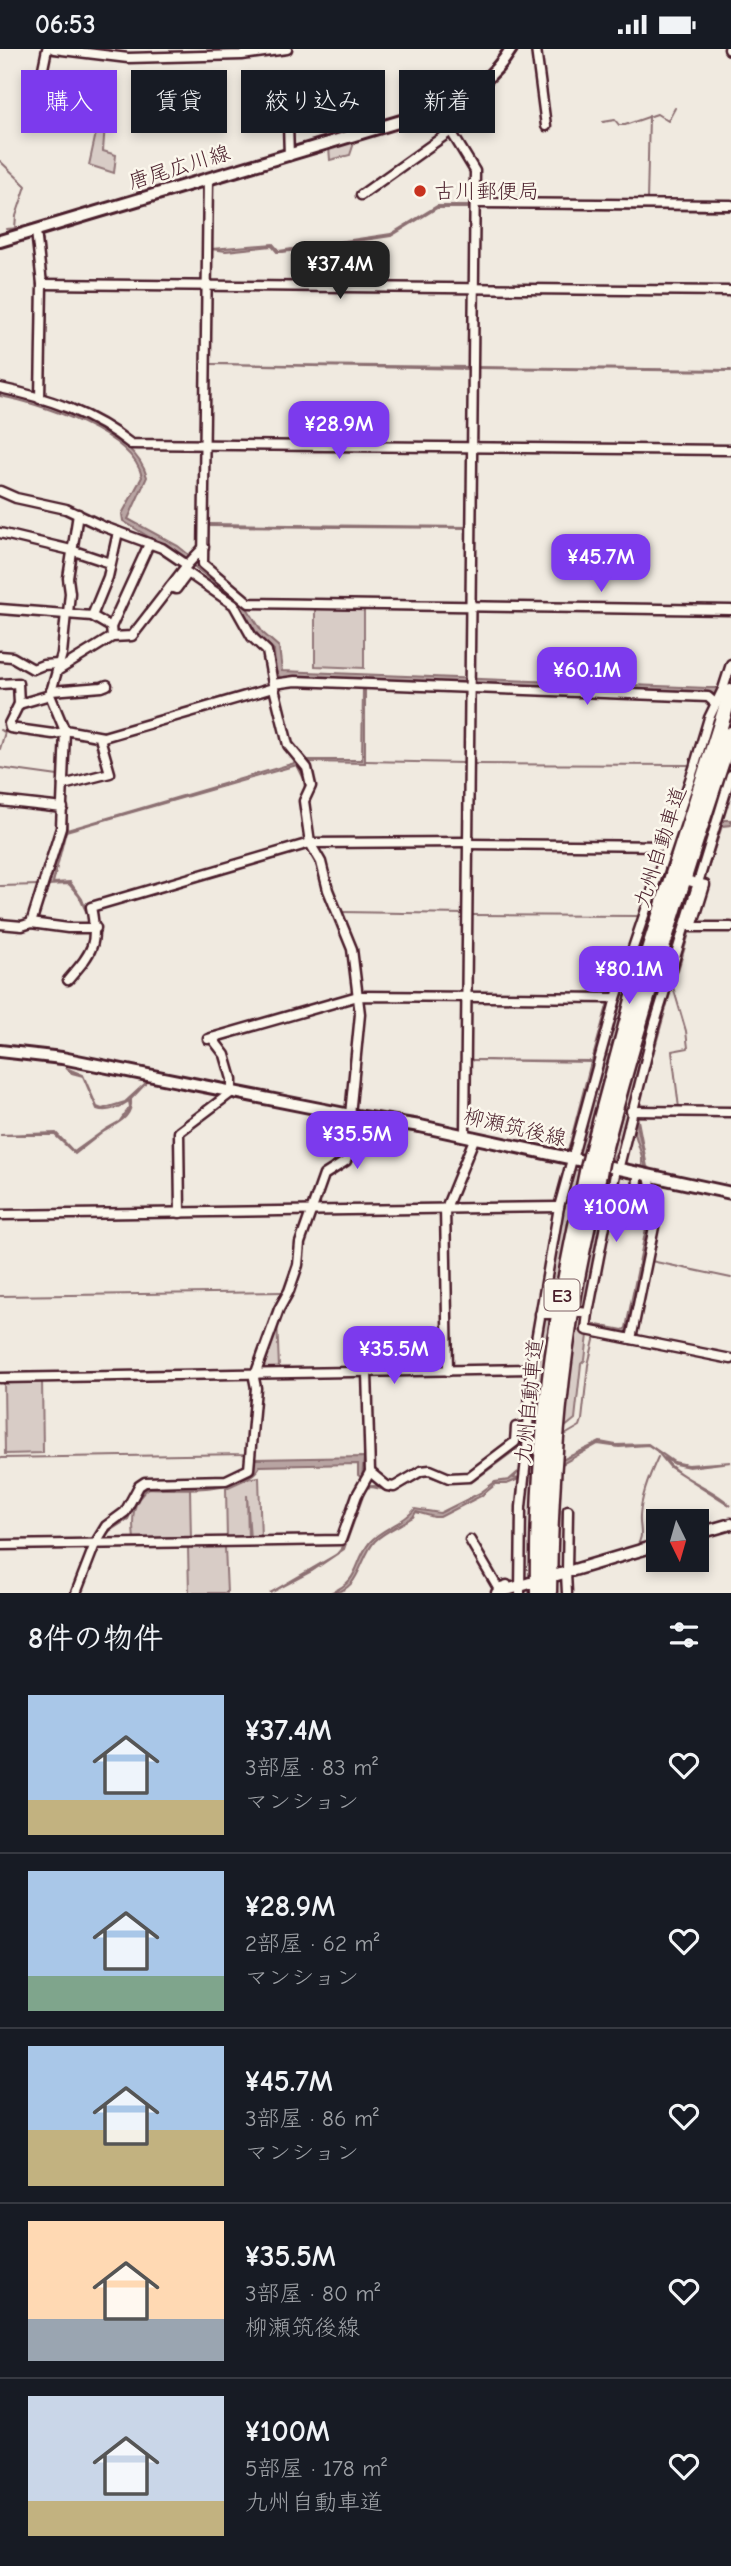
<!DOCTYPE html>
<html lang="ja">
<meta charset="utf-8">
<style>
:root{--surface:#171b24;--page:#242831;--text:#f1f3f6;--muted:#9ea1a6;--line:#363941;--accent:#7c3aed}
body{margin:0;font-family:"Comic Neue","Klee One",sans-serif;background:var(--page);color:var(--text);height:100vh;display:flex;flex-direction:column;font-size:26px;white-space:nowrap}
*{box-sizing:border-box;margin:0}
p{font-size:23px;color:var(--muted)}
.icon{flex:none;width:38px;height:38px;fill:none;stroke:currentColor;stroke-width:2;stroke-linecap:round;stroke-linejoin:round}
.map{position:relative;height:1544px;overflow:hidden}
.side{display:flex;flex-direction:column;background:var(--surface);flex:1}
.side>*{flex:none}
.banner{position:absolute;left:21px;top:21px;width:690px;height:63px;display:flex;gap:14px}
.needle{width:46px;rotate:175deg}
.tools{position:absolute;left:646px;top:1460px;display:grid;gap:14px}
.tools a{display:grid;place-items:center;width:63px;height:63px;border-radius:0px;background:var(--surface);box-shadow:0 4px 10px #0003;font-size:35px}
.price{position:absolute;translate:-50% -60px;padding:0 16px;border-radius:14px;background:var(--accent);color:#fff;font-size:23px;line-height:46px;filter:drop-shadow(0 2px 4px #0008)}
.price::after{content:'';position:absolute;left:50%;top:42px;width:21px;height:16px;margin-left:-10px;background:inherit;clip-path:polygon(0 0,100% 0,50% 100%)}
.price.active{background:#222;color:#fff}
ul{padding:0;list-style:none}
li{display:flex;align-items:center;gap:21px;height:175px;padding:0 28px}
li+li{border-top:2px solid var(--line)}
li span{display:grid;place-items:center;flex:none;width:196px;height:140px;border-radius:0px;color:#555}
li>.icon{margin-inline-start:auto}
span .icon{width:84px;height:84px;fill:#fffc;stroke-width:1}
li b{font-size:30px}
h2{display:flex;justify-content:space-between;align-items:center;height:84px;padding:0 28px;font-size:30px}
.pill{padding:0 24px;border-radius:0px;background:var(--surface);box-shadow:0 4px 10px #0003;font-size:24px;line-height:63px}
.pill.active{background:var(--accent);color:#fff}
.status{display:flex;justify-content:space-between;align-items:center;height:49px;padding:0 35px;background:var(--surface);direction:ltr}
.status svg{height:19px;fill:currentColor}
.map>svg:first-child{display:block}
</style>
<div class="status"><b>06:53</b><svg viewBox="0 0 49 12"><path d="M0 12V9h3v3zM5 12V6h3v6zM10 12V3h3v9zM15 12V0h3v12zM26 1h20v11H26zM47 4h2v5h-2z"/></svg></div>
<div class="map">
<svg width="731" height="1544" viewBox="0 0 731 1544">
<rect width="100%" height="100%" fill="#f0eae0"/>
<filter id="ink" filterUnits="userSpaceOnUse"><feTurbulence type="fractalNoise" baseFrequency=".0143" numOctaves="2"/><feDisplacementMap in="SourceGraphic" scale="14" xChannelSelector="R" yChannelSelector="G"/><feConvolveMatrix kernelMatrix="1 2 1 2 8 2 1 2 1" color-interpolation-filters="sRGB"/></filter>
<g filter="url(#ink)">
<g fill="#d8ccc6" stroke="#917678" stroke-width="2">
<polygon points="98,75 105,75 103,102 116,106 114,124 89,116"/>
<polygon points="355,91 350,106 330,111 329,98"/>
<polygon points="315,559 364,560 364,619 315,617"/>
<polygon points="717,659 720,660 665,821 663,817 709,676"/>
<path d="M731 706C731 736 706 796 696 828L692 829Z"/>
<polygon points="661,826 662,833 612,997 604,998"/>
<polygon points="690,835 695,837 648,995 641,995"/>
<path d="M639 1003 643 1004 642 1015C637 1032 622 1106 610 1112Z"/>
<polygon points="609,1006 583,1107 579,1106 576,1102 603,1007"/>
<polygon points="572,1121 579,1121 551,1264 541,1264 568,1124"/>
<polygon points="607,1125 610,1137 587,1258 577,1261"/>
<polygon points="576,1264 586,1265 585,1284 588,1286 585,1311 581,1315 575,1370 564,1379"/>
<polygon points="541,1266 550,1266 536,1381 529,1380"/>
<polygon points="277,1269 279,1319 259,1320"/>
<polygon points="42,1330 43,1404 5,1405 4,1334 7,1331"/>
<polygon points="259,1428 261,1490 250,1490 247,1446 248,1491 227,1491 226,1439 246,1430"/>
<path d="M149 1439H190L191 1491H134C132 1471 131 1452 149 1439Z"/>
<polygon points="188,1498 225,1498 227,1544 189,1544"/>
</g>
<g fill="#b8a4a2" stroke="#8c6f72" stroke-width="2">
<polygon points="471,128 472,159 437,159 391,187 283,203 277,203 272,197 226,202 211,200 273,195 279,202 391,185 437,157 470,157"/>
<polygon points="483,157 731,160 731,162 483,159"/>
<polygon points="210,315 471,318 471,320"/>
<polygon points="476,318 731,321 731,322 476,319"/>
<path d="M0 342C44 351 134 380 147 428L128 470 178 497 231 540 244 554 263 584 279 598 282 622 708 639H727L731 636V642L715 648 281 631 275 620 274 601 259 587 231 547 186 511 123 472 122 465 142 428C133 384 39 354 0 347Z"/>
<polygon points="209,475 469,478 469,479 209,477"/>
<polygon points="363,639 365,639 365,714 307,713 306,711 362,711"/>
<polygon points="298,713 305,729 305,742 304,730 297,716 66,782 53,834 70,833 82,850 90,871 79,847 69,835 48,836 65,782 66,739 67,781"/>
<path d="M722 771H731V776L722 777 688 880 638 1059H633L701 829C709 819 715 787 719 773Z"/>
<polygon points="608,953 596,999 598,1002 570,1102 568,1102 591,1013 470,1011 592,1012"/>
<path d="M66 1019 83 1026 97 1058 102 1060 125 1053 149 1031 131 1050C133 1069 117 1074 103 1083 94 1090 84 1098 75 1105L55 1086H0L56 1084 74 1103 106 1080 119 1073 130 1058 129 1052C120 1058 108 1064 97 1060L83 1027 72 1024Z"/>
<polygon points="635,1066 644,1107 650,1171 628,1280 624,1284 590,1278 591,1275 623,1281 626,1279 648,1169 648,1155 642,1133 642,1108 632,1075"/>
<polygon points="518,1381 537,1383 537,1386 521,1384 521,1395 518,1399 472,1433 446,1433 426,1426 394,1443 372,1438 366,1439 344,1500 312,1522 270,1544 337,1505 343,1498 364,1440 368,1437 378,1437 370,1430 372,1428 385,1439 425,1424 471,1430 518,1396"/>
<path d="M600 1393 616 1396 648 1395 674 1413 688 1416 731 1413 689 1418 675 1415 664 1409C680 1431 713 1438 731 1457L670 1418 657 1402 648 1396 619 1398 598 1395 562 1415V1411Z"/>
<path d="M364 1408 362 1429 358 1426V1415L260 1417C246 1444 177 1440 148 1439L139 1448 128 1470 108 1483 107 1480 124 1469 141 1440 145 1437 222 1435 253 1420 255 1410Z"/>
<path d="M518 1423 514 1429 519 1430 507 1435H496L481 1447 440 1468H434L416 1463 413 1468C401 1476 385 1482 375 1492 359 1509 360 1544 330 1544 361 1532 353 1514 370 1493 382 1479 403 1475 415 1460L440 1464 480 1444 495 1433 509 1431Z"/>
</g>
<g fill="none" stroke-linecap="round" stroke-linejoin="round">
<g stroke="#8c6f72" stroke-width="2">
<polyline points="603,73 615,71 619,76 625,76 657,65 668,72 675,59"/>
<polyline points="0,112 26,137 16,167 15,179"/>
<polyline points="647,152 649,67"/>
<polyline points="6,180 20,179"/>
<polyline points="43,191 44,216"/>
<polyline points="0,681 5,683 0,700"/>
<polyline points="365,712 464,714"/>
<polyline points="473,715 688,716"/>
<polyline points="0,719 58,727"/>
<polyline points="0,837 40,836"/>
<polyline points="342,863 465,865"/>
<polyline points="471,866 637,867"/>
<polyline points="219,991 287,971"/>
<polyline points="679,1059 672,1002 688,999 686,982 673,938 690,881"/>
<polyline points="346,1061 356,963 353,952"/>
<polyline points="637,1066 647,1118 651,1120"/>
<polyline points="453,1155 555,1154"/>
<polyline points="411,1156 440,1156"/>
<polyline points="651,1212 731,1229"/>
<polyline points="541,1241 543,1229"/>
<polyline points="0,1247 286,1243"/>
<polyline points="563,1387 580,1377 582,1371 588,1316 595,1287"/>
<polyline points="366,1408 366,1423"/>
<polyline points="0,1409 246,1405 251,1330"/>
<path d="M636 1498C645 1487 639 1480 640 1467 641 1448 650 1425 658 1408"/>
</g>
<defs>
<g id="minor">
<polyline points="54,0 128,9 242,6 287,0"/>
<polyline points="536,0 546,77"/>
<polyline points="40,34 47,0"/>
<polyline points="438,61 475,122 465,1085"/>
<polyline points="288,75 289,107"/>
<polyline points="360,85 371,36"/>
<polyline points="208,130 203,515 249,554 731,561"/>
<polyline points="361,146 451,82"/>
<polyline points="475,154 731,156"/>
<polyline points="36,182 42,235 40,350"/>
<polyline points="42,235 731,242"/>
<path d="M0 339C48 349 92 364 131 395L731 401"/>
<polyline points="0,442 16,449 66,460 102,477 162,499 187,516"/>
<polyline points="0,484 71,501 110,514"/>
<polyline points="170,538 176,540 188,524 234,556 252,588 267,602 273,635 295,632 708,648 716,655"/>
<polyline points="0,560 92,567 111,578 112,588"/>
<polyline points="68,564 70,544 68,529 78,465"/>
<polyline points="92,567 108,528 118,483"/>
<polyline points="111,578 149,495"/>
<polyline points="0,607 12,608 33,620 43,616 59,615"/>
<polyline points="57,622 112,588 132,587 187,516 204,498"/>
<polyline points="0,635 18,634 19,655 9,675 10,679 53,685 65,683"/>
<polyline points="51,642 102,638 107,636"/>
<polyline points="19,655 50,646"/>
<polyline points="65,681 103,688"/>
<polyline points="63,736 110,724 100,689 273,639"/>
<polyline points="0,752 63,759"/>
<polyline points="468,795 667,797"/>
<polyline points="689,832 705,836 692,878 731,878"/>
<polyline points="31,874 61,779 65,682 50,646 62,605 66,564"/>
<polyline points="0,875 22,877 31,874 68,879 96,879"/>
<path d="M68 931C92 903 99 896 91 858L310 794 468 793"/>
<polyline points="208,990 358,947 616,949"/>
<polyline points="631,1062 731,1063"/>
<polyline points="618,1121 655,974 731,726"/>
<polyline points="445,1159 448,1322"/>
<polyline points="446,1159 475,1088"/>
<polyline points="637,1160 638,1125"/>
<polyline points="180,1164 179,1083 232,1043 232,1030 225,1006 212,989"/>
<polyline points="0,1166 559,1158"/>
<polyline points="579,1263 588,1264 586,1281 731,1310"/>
<polyline points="588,1264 616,1120"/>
<polyline points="540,1265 552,1265"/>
<polyline points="631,1290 655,1173 656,1162 649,1127"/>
<polyline points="0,1329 531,1320"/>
<polyline points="370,1423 387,1437 394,1438 421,1422 430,1421 449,1429 469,1428 515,1393 516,1378 527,1378"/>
<polyline points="470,1491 498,1539 507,1536"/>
<polyline points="0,1496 341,1491 357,1446 370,1423 367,1323"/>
<polyline points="567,1523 568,1461"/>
<polyline points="566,1524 567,1544"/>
<polyline points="76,1544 95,1495 106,1477 125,1463 139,1437 145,1433 226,1431 249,1420 256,1339 254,1329 279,1260 289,1242 298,1216 300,1194 324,1126 346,1112 349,1105 350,1066 360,965 352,900 328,841 321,813 310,794 304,752 311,737 307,719 288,696 273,635"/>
<polyline points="520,1544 521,1458 527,1401 531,1320 559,1158 616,949 694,719 709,669 723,640 731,615"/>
</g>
<g id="tertiary">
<polyline points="730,0 731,0"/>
<polyline points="696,1485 731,1475"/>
<polyline points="557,1526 658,1496"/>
<polyline points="497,1544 530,1534"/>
</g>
<g id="secondary">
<path d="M0 192 438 61C468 45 493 30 511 0"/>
<polyline points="0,1002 62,1009 350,1066 420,1077 731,1144"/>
</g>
<g id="motorway">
<polyline points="591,1107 633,951 731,643"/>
<path d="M602 1109C639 966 684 825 731 685"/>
<path d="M538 1544C537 1473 541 1400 550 1329 558 1260 573 1191 587 1123"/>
<path d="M549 1544C550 1445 557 1344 574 1246 581 1205 590 1165 599 1125"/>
</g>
</defs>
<use href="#minor" stroke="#4a1f2b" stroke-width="13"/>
<use href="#tertiary" stroke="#4a1f2b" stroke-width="15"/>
<use href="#secondary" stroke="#4a1f2b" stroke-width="16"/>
<use href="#motorway" stroke="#4a1f2b" stroke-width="19"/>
<use href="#minor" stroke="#fbf7ec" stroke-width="8"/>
<use href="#tertiary" stroke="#fbf7ec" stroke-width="10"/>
<use href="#secondary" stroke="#fbf7ec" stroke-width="10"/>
<use href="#motorway" stroke="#fbf7ec" stroke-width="14"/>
<defs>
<g id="motorway-bridge">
<polyline points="587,1123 591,1107"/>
<polyline points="599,1125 602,1109"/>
</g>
</defs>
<use href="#motorway-bridge" stroke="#4a1f2b" stroke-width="19" stroke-linecap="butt"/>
<use href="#motorway-bridge" stroke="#fbf7ec" stroke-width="14"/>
</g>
</g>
<circle fill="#c8321e" stroke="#fbf7ec" stroke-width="2.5" cx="420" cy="142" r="7"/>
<g text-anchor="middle" stroke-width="5" stroke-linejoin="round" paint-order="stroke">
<rect fill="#fbf7ec" stroke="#7f6065" stroke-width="2" x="544.5" y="1230.5" width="35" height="31" rx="5"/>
<g font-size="19" font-weight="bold" fill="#4a1f2b">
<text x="562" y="1253">E3</text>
</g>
<g font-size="21" fill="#4a1f2b" stroke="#fbf7ec">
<text transform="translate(179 118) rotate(-17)" y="7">唐尾広川線</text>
<text transform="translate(660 798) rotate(-72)" y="7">九州自動車道</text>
<text transform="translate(515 1078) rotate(13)" y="7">柳瀬筑後線</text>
<text transform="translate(529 1352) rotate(-84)" y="7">九州自動車道</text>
</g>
<g font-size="21" fill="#4a1f2b" stroke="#fbf7ec" text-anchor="start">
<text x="434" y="149">古川郵便局</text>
</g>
</g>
</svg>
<div class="tools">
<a><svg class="needle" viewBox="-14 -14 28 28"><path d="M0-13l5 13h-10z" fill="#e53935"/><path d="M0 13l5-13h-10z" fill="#9ea1a6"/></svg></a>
</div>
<b class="price active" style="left:340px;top:252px">¥37.4M</b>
<b class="price" style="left:339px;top:412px">¥28.9M</b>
<b class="price" style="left:601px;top:545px">¥45.7M</b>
<b class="price" style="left:587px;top:658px">¥60.1M</b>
<b class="price" style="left:629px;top:957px">¥80.1M</b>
<b class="price" style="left:357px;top:1122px">¥35.5M</b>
<b class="price" style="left:616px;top:1195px">¥100M</b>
<b class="price" style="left:394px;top:1337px">¥35.5M</b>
<div class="banner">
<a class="pill active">購入</a>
<a class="pill">賃貸</a>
<a class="pill">絞り込み</a>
<a class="pill">新着</a>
</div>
</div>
<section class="side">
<h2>8件の物件<svg class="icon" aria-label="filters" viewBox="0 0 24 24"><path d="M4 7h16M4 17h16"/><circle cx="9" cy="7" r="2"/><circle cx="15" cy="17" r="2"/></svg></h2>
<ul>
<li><span style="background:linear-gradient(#a9c7e8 75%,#c2b280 0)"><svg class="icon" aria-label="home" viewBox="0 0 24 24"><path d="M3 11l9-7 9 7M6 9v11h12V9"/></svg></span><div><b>¥37.4M</b><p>3部屋 · 83 m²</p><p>マンション</p></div><svg class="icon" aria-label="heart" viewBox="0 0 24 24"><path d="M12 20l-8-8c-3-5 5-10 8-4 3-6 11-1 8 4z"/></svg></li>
<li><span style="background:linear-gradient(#a9c7e8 75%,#7fa58c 0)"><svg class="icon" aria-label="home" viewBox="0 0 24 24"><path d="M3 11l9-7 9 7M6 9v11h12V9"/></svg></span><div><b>¥28.9M</b><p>2部屋 · 62 m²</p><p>マンション</p></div><svg class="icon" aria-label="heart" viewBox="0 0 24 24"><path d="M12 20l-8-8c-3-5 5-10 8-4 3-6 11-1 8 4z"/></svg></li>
<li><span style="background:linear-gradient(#a9c7e8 60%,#c2b280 0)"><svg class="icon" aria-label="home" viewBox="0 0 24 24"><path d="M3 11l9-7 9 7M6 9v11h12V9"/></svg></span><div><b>¥45.7M</b><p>3部屋 · 86 m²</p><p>マンション</p></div><svg class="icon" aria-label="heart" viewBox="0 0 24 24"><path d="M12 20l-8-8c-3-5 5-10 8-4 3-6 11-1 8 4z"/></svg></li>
<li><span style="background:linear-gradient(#ffd9b3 70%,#9aa5b1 0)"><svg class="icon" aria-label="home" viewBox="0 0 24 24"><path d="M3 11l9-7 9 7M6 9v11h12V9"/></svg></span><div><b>¥35.5M</b><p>3部屋 · 80 m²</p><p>柳瀬筑後線</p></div><svg class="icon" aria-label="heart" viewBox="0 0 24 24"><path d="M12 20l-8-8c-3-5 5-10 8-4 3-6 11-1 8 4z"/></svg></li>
<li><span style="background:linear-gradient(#c9d6e8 75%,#c2b280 0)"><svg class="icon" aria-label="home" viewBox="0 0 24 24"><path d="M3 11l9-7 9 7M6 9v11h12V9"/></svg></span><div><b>¥100M</b><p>5部屋 · 178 m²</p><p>九州自動車道</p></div><svg class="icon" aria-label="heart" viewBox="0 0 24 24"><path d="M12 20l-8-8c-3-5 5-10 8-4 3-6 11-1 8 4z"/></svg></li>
</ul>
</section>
